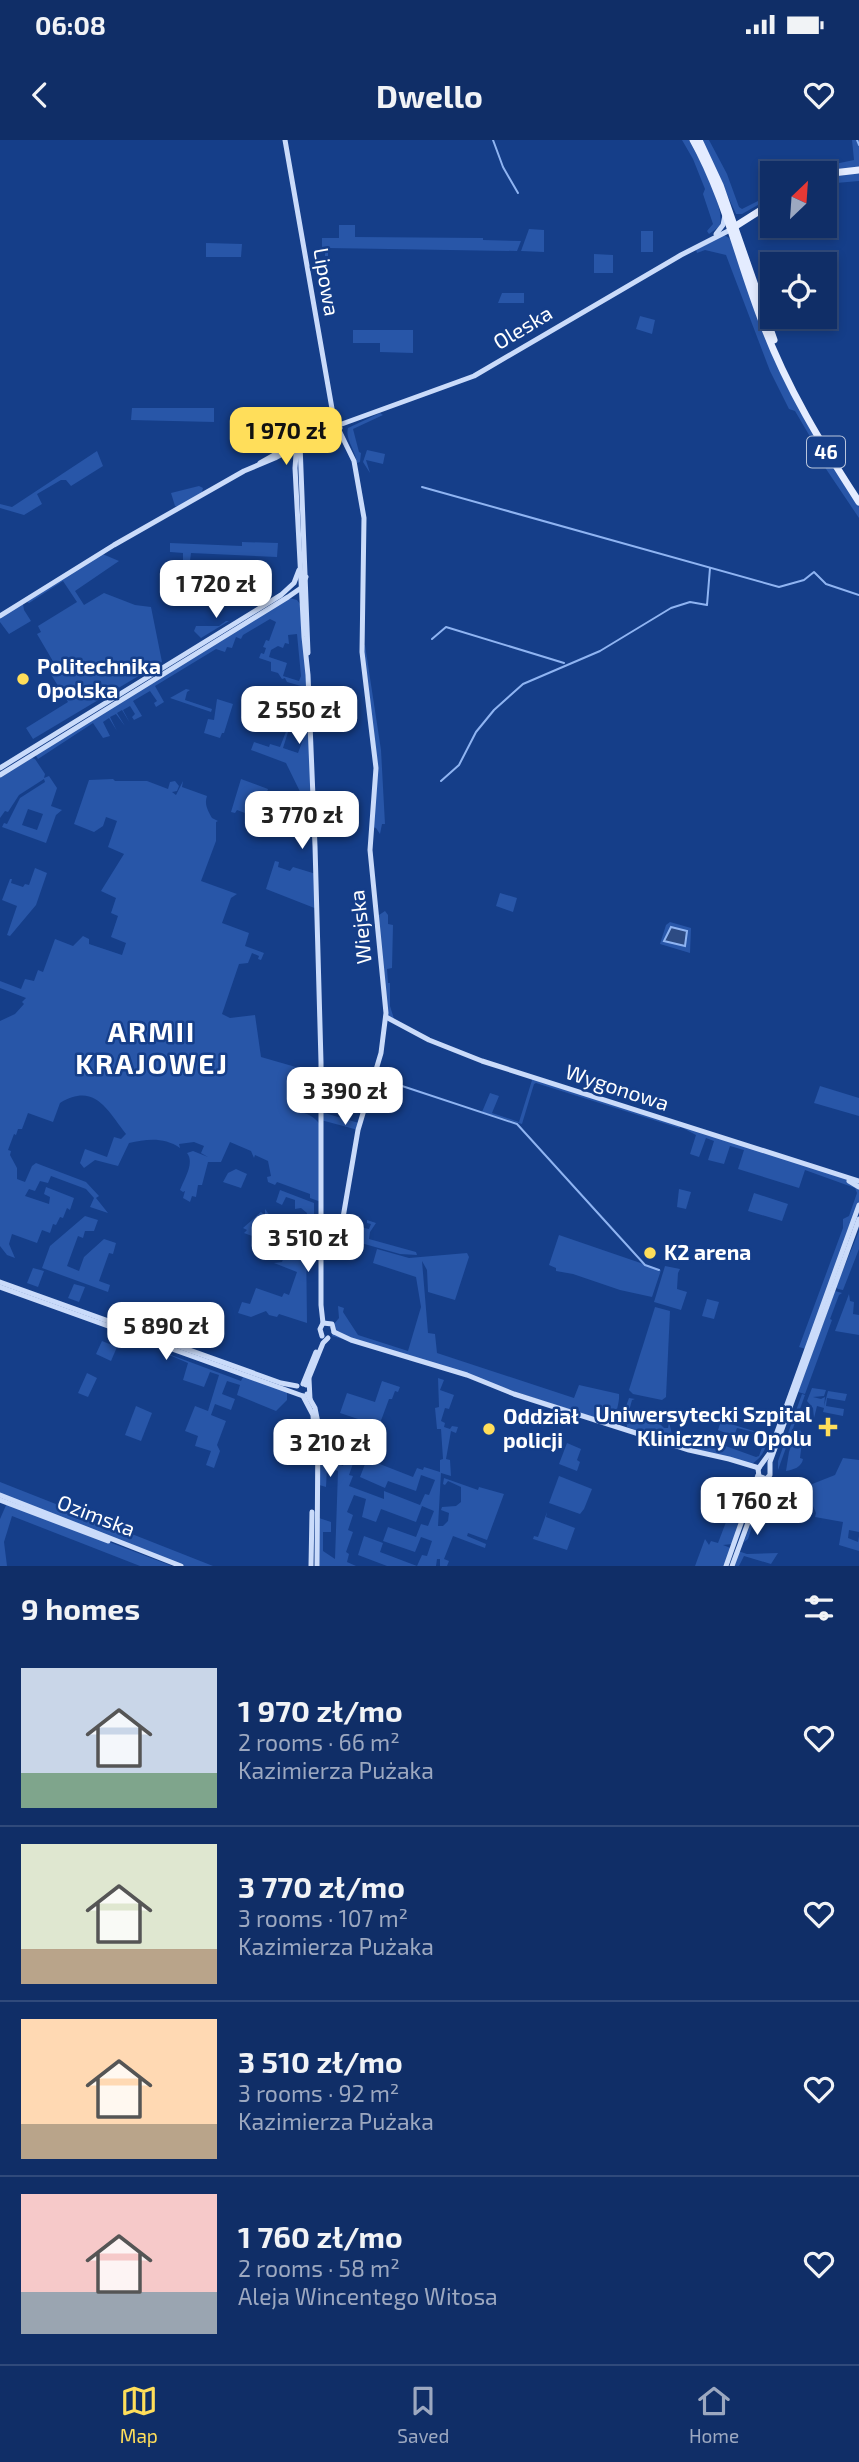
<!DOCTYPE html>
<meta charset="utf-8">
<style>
:root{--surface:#102e67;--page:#19366d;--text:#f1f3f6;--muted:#9ca8c0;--line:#304a7b;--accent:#ffde5a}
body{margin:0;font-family:"Exo 2",sans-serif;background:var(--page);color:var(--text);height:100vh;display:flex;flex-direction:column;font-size:26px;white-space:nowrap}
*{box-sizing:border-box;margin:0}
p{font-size:23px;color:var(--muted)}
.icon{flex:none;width:38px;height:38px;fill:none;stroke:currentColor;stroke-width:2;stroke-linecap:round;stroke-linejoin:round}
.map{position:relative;height:1426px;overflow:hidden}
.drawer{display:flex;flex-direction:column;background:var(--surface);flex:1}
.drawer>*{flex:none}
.needle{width:46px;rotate:25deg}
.tools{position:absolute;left:760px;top:21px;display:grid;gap:14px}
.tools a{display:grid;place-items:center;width:77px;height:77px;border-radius:0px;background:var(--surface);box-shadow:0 4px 10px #0003,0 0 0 2px var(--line);font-size:35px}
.price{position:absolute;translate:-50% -60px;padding:0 16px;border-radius:14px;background:#fff;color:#222;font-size:23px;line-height:46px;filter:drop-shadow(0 2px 4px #0008)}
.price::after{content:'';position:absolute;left:50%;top:42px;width:21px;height:16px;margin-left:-10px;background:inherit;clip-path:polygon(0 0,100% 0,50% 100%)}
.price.on{background:var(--accent);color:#111}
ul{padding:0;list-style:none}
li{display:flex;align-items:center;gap:21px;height:175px;padding:0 21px}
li+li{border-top:2px solid var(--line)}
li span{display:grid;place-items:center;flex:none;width:196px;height:140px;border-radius:0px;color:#555}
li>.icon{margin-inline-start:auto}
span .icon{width:84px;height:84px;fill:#fffc;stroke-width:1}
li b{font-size:30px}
h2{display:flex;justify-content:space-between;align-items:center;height:84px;padding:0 21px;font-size:30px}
.status{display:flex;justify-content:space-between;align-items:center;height:49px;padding:0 35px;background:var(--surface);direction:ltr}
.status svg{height:19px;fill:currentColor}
header{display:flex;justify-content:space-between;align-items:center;height:91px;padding:0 21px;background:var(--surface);font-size:32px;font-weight:700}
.tabs{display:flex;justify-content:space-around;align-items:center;height:98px;border-top:2px solid var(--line);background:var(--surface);font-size:19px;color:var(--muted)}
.tabs a{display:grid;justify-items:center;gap:4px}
.tabs .on{color:var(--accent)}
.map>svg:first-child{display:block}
</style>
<div class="status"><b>06:08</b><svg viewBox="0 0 49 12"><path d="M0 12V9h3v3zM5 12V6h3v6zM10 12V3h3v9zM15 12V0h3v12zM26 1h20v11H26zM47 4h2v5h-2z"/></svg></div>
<header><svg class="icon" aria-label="back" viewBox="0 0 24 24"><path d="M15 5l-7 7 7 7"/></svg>Dwello<svg class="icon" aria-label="heart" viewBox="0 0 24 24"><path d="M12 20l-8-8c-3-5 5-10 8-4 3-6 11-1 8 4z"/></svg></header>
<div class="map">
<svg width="859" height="1426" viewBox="0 0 859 1426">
<rect width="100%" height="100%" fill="#153e89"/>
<g fill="#2856a8" fill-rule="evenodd">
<path d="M682 0H689L692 6C702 24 725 67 720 86L709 94 707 91 713 84 703 54 705 49 693 19Z"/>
<polygon points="702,0 709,0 727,34 739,67 742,69 772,54 772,57 742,74 736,74"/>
<polygon points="852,0 859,0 859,30 809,33 806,30 854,20"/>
<polygon points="857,32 859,34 859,41 836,43 824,39 824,36"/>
<polygon points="339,85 355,85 355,97 483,98 483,100 521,101 517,111 328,108 328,116 325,116 325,110 322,109 322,98 339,98"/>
<polygon points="529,89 544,90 544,112 521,111"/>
<rect x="641" y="91" width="12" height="21"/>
<polygon points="724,95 734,101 785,237 859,362 859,378 820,320 822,317 795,271 789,269 770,231 726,115 705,110 697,113 696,110"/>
<polygon points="206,103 242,104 241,117 206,117"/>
<polygon points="594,114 613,115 613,133 594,133"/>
<polygon points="502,153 524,153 524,163 498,163"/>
<polygon points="640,176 655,180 652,194 636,189"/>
<polygon points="353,190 413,190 413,213 380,212 380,203 353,203"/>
<polygon points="132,268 214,268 214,282 131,280"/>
<path d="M380 273 383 275 353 289 359 312 361 313 360 322 357 323C355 309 345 299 348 288Z"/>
<polygon points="367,310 385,314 383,324 366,320 370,333 363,322"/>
<polygon points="97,311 103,326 71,346 66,340 61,340 37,354 42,364 24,375 0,368 0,364 12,367"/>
<polygon points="199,346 203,348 201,355 179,367 175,366 171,353"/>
<polygon points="242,402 278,403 277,417 191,413 190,421 183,421 183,413 170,412 170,403 242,406"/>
<polygon points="100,413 119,421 75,451 84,465 104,453 135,465 151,467 162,522 33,599 26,588 68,562 47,528 54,523 37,494 41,492 38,486 77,462 63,441 29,463 27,462"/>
<path d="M289 458 297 460 300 464 308 527 312 687 307 666 286 623 251 610 254 602 269 607 270 604 280 607 287 589 281 586 286 570 299 575H305L304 552 300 550 301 546 287 542 285 538 282 539 278 533 271 531V522L259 518 261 513 264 514 266 508 263 507 266 500 269 501 276 482 270 479 243 495 241 499 236 497 232 508 227 507 225 512 216 509 155 546 164 562 156 567 154 563 157 561 150 551 133 561 142 576 134 580 132 577 135 574 130 566 123 570 130 583 122 570 117 573 125 586 116 574 110 577 117 591 109 578 103 582 110 596 103 598 93 583 38 619 35 614ZM297 494 301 536 299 541 283 536 287 523 269 517 271 510 278 506 283 508 285 503 289 504 288 495ZM296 583H303L306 592 298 613 283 608 290 586 294 587Z"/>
<polygon points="23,464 24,470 31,481 9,494 0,482 0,478"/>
<polygon points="226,481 229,481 201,498 194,491 196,486 219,486"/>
<polygon points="363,505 365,505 381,610 385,684 382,684 380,694 376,688 370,686 376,634"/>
<polygon points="186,549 190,550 187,552 185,560 212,569 211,572 170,558"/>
<polygon points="217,559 233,564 224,593 222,593 220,598 204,593 208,579 214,580"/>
<path d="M32 618 35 619 45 634 44 638 49 636 57 648 51 666 62 670 56 675 46 703 2 687 4 683 7 684 20 658 45 642 44 639 19 655 8 672 5 671 0 678V638ZM28 669 43 674 37 690 22 685Z"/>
<path d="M113 639 115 641H147L168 649 170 642 175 641 179 646 177 651 172 652 176 655 183 641 182 647 207 656C204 664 208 671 212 678L218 681 216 682V701L201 741 237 754 231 758 222 783 249 793 245 806 264 813 261 820 258 819 259 816 252 813 248 823 239 824 222 874 230 878 255 875 261 917 320 934 321 963 317 969 310 970 307 966 313 937 308 931 294 928 290 931C279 984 306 962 321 986V1062L310 1058V1054L277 1042 275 1045 268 1042 267 1037 271 1036 268 1021 255 1015 254 1018 251 1011 230 1002 221 1022H208L202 1045H198L196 1057 192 1056 190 1062 183 1058 185 1051 183 1052 180 1050C184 1039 195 1023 187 1013L193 1011 208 1017 201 1013 204 1006 194 1002 179 1004 180 1008C164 997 147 999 129 1003L118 1026 95 1020 84 1028 80 1023 85 1009 107 1017 114 997 121 999 126 994C107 970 95 942 60 963L53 982 28 973 22 989H18L16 995 14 994 8 1010 11 1011 10 1015 17 1028V1039L25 1042 32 1026 36 1023 41 1025 86 1042 99 1056 96 1058 108 1073 90 1067 94 1058 86 1049 51 1036 48 1043 40 1041 35 1051 29 1049 25 1056 49 1064 50 1057 44 1054 46 1047 74 1058 70 1070 67 1068 63 1078 60 1077 56 1085 53 1084 50 1093 42 1090 37 1103 12 1094 9 1104 15 1118 7 1115 0 1106V881L15 874 24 864 22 862 26 858 0 848V841L21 849 25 839 34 841 38 830 43 832 55 799 73 806 83 796 89 799V804L122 815 126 803 111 797 118 776 111 773 116 758 101 751 124 714 108 707 117 681 106 677 103 686 94 692 74 684 89 640Z"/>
<polygon points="241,639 268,649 258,678 237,670 235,673 231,672"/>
<polygon points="275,721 279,722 278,727 290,731 293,727 316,734 317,769 266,749"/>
<polygon points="35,728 47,733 36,765 10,796 7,795 17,766 2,760 10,739 12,739 11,743 23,747 25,744 29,745"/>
<polygon points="500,753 517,758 513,772 496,766"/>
<polygon points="385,771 388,775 388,784 393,785 392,828 387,829 388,843 390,843 390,866 395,882 387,878 376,777"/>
<polygon points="670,782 691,788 690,813 660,804 666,785"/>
<polygon points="533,937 859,1041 859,1065 806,1209 799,1207 843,1088 843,1079 849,1076 857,1053 855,1048 805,1030 799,1048 738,1029 744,1010 730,1006 724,1024 708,1020 714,1001 706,998 699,1017 690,1014 696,995 681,987 679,988 536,943 534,944 522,984 482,972 490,953 499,956 492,973 519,982"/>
<polygon points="820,946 859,958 859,976 814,963"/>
<polygon points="321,972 359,983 358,990 321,980"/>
<polygon points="236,1029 247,1034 241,1048 223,1042 228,1033"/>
<polygon points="679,1049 691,1052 686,1069 677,1067"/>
<path d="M280 1050 314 1063V1098L306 1100 307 1183 279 1174 277 1177 269 1175 266 1171 251 1177 238 1173 242 1162 250 1164 256 1148 282 1157 284 1153 289 1155 297 1132 274 1123 282 1122 288 1105C273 1100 258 1099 244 1093L247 1090 243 1088 261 1072 265 1076V1069L276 1084 286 1088 291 1078 297 1084 305 1083 307 1073 301 1068 295 1069V1060L286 1057 282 1065 276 1062Z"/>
<polygon points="754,1053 788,1064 782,1081 748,1071"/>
<polygon points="85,1076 98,1080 94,1091 85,1091 83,1098 78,1096 67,1126 79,1131 84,1117 104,1099 116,1103 113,1114 109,1113 99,1141 110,1145 108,1152 42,1128 50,1106"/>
<polygon points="367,1080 376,1083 370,1092 369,1099 416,1112 417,1115 400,1114 343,1098 344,1084 369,1089 371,1084 367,1083"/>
<polygon points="859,1091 859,1109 843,1150 838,1149 836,1147"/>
<polygon points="559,1095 661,1130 652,1157 620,1150 573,1134 556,1131 556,1128 549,1125"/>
<path d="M377 1109 409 1118 467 1113 469 1117 455 1160 428 1152 427 1130 422 1121 428 1193 435 1194 437 1213 574 1258 579 1245 619 1254C620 1264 614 1274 616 1285L432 1224 332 1196 334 1184 339 1178 338 1166 344 1168 343 1172 358 1195 408 1211 421 1167 416 1137 373 1123Z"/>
<polygon points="665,1126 680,1129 678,1133 677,1149 687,1152 681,1170 654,1162"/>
<polygon points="33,1128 44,1131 38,1147 27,1143"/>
<polygon points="74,1144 85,1147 79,1162 68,1158"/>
<polygon points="835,1151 842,1153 839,1155 830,1179 832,1180 805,1254 798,1252"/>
<polygon points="849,1154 850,1161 854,1162 853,1174 859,1175 859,1195 835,1191"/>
<polygon points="707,1159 719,1162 714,1179 702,1176"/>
<polygon points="655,1167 670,1171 666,1257 662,1260 633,1254 629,1250"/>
<polygon points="102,1201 117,1207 111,1221 96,1214"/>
<polygon points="155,1209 241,1241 244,1235 287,1250 287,1260 276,1271 237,1255 240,1245 227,1241 222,1254 235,1259 231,1270 215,1264 211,1275 226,1281 217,1305 220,1311 214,1328 206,1325 211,1311 195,1306 198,1296 185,1291 195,1266 208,1271 219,1235 210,1232 204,1247 183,1240 188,1223"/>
<polygon points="87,1233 97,1238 88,1257 78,1253"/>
<polygon points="438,1238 444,1240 440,1250 454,1255 449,1269 445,1268 441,1281 445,1283 444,1287 450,1289 452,1286 458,1287 456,1293 451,1291 446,1319 450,1320 451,1336 441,1333 438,1386 443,1386 448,1381 449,1373 441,1370 442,1367 456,1366 461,1362 461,1347 448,1341 445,1345 443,1344 444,1338 478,1350 479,1347 504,1354 487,1400 468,1393 467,1396 486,1404 485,1408 453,1396 444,1419 449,1421 447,1426 440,1426 440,1419 437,1419 436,1426 387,1426 358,1415 364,1396 383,1403 380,1412 417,1426 422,1415 427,1416 432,1401 421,1397 415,1412 383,1401 388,1387 416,1397 421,1384 428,1386 434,1371 422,1366 416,1382 381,1369 376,1382 362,1377 366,1359 354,1355 347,1372 353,1375 348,1390 353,1392 346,1412 349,1414 347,1422 356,1426 317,1426 316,1377 331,1382 331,1392 323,1392 323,1411 335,1419 338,1331 327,1327 326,1347 316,1344 317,1317 343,1326 348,1312 356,1315 349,1335 353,1336 349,1346 384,1359 384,1351 420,1365 425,1354 429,1355 435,1340 421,1335 416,1351 388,1341 385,1348 360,1337 367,1319 413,1337 417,1328 423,1330 424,1327 440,1332 440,1320 443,1319 441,1289 437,1289 435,1268 439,1267"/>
<polygon points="382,1241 400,1247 398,1252 395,1251 392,1259 389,1259 379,1286 340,1273 347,1253 375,1262"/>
<polygon points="812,1248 826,1250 824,1256 813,1257 821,1259 825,1257 824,1266 828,1251 847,1254 845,1261 827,1258 826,1266 844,1269 843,1276 823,1272 824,1268 817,1266 814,1278 813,1268 807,1261"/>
<polygon points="802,1254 805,1255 778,1330 778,1321"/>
<path d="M629 1258 635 1259 632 1260 629 1271 631 1276 660 1284 664 1288H668L669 1282 672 1294 720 1304 756 1317 759 1316 765 1299H762L764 1295 767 1297C767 1309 762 1317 752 1324L690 1309 627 1287V1285L621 1280Z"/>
<polygon points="136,1266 152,1273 141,1301 125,1295"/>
<polygon points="721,1281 757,1292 758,1293 737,1288 734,1296 718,1290"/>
<path d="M800 1290 803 1294 800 1318 803 1319C802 1327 793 1330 786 1331L789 1312 796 1291Z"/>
<polygon points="567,1303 581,1309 577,1320 580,1322 577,1331 559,1324"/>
<polygon points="843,1318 859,1320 859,1392 849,1390 848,1398 858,1402 859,1396 859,1411 839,1405 843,1382 815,1377 816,1373 807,1352 799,1355 797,1350 835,1335"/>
<polygon points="559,1336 592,1349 584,1369 580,1374 549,1363"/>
<polygon points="776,1340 779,1343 779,1353 776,1345 770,1346 771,1350 765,1360 766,1363 763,1365 757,1381 754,1381 748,1399 744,1402 756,1368 761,1365 758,1361 762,1349 766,1351"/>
<polygon points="0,1342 213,1426 181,1426 0,1355"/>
<polygon points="7,1363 172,1426 140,1426 12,1376 4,1402 7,1426 0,1426 0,1379"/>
<polygon points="731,1369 743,1373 732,1404 723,1405 733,1409 726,1426 695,1426 705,1399 709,1405 711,1401 718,1403"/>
<polygon points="547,1372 546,1377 575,1388 567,1410 533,1399 534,1396 538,1397"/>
<polygon points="738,1411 747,1414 778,1413 771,1424 744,1416 739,1426 732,1426"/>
</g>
<polygon fill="#2d4b83" stroke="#8fb4f2" stroke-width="2" points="671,787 687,791 685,806 664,801"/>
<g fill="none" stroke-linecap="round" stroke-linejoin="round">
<g stroke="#8fb4f2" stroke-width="2">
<polyline points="493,0 503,27 518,53"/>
<polyline points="857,0 859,5"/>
<polyline points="422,347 779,447 804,440 814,432 826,444 859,455"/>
<polyline points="432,499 446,487 564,523"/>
<polyline points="441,641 459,625 476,592 494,570 523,544 600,511 671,468 690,462 707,465 710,428"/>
<polyline points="393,943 517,984 645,1125 659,1130"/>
</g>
<g stroke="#cadbfa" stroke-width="5">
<polyline points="285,0 334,280 354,321 364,378 362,512 376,628 370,710 386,873 381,913 358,990 339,1101 322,1102"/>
<polyline points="716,94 723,85 725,75"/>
<polyline points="297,301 295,328 304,497 308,535 315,706 321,922 321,1165 323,1183 320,1189 322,1196"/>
<polyline points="300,304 308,513"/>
<polyline points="260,323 306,297 474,236 681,115 730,90"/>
<polyline points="0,476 114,405 244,331 275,318 300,304 340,288"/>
<polyline points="0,628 281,455 294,443 299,430"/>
<polyline points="0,635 288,457 301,448 306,437"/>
<polyline points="386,877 429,900 482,921 859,1041"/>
<polyline points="849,1041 859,1047"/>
<polyline points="0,1142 281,1243 297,1246"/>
<polyline points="0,1147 303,1256"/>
<polyline points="323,1183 332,1184 334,1192"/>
<polyline points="334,1192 351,1200 467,1235 514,1254 689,1310 729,1319 759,1328"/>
<polyline points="309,1239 310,1259"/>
<polyline points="303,1244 316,1212"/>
<polyline points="306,1245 323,1203 328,1198"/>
<polyline points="307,1254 315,1268 318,1283 317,1426"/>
<polyline points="303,1256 313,1275 314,1292"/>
<polyline points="766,1339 759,1336 758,1329 769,1314 859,1065"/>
<polyline points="0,1355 181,1426"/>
<polyline points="0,1360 108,1401"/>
<polyline points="311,1426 312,1372"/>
<polyline points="726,1426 758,1335"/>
<polyline points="732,1426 763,1342 770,1335 770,1322 859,1079"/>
</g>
<g stroke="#e4ecff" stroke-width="7">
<path d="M693 0C725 57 739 123 763 184 787 248 822 305 859 362"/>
<polyline points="699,0 720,45 774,200"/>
<polyline points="824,34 859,30"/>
<polyline points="731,89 772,63"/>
</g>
</g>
<g fill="#ffde5a" stroke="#153e89" stroke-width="2.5">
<circle cx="23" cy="539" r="7"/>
<circle cx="650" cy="1113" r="7"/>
<path d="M824.5 1276.5h7v7h7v7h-7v7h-7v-7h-7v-7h7z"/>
<circle cx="489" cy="1289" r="7"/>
</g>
<g text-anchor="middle" stroke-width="5" stroke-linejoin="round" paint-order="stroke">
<rect fill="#153e89" stroke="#b9c5dc" stroke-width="2" x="807" y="296.5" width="38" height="31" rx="5"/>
<g font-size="19" font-weight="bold" fill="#fff">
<text x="826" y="319">46</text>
</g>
<g font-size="21" fill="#fff" stroke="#153e89">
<text transform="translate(326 142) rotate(80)" y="7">Lipowa</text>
<text transform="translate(523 188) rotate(-31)" y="7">Oleska</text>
<text transform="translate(361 787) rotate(-96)" y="7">Wiejska</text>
<text transform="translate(617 948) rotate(18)" y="7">Wygonowa</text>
<text transform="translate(96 1376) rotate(21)" y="7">Ozimska</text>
</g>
<g font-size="21" font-weight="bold" fill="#fff" stroke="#153e89" text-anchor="start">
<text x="37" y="534">Politechnika<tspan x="37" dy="24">Opolska</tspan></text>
<text x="664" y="1120">K2 arena</text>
<text x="812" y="1282" text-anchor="end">Uniwersytecki Szpital<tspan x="812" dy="24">Kliniczny w Opolu</tspan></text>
<text x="503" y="1284">Oddział<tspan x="503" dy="24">policji</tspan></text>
</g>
<g font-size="28" font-weight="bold" letter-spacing="2" fill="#fff" stroke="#153e89">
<text x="152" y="902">ARMII<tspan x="152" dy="32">KRAJOWEJ</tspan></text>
</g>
</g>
</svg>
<div class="tools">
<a><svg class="needle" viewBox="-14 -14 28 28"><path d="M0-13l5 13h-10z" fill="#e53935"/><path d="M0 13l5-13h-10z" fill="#9ca8c0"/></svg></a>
<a><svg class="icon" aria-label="locate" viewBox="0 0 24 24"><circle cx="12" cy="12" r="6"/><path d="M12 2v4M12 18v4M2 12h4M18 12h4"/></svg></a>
</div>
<b class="price on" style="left:286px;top:327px">1 970 zł</b>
<b class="price" style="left:216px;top:480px">1 720 zł</b>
<b class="price" style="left:299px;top:606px">2 550 zł</b>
<b class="price" style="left:302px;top:711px">3 770 zł</b>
<b class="price" style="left:345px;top:987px">3 390 zł</b>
<b class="price" style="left:308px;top:1134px">3 510 zł</b>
<b class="price" style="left:166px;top:1222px">5 890 zł</b>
<b class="price" style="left:330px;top:1339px">3 210 zł</b>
<b class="price" style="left:757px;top:1397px">1 760 zł</b>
</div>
<section class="drawer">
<h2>9 homes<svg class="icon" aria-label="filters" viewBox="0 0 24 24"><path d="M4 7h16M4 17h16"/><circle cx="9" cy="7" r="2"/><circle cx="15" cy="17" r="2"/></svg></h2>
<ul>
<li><span style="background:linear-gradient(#c9d6e8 75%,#7fa58c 0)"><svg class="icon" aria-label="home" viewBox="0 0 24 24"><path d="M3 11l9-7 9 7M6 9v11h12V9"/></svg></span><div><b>1 970 zł/mo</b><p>2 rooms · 66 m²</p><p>Kazimierza Pużaka</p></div><svg class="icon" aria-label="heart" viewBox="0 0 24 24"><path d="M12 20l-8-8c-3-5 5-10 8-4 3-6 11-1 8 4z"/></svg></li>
<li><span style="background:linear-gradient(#dfe7d0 75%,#b9a48a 0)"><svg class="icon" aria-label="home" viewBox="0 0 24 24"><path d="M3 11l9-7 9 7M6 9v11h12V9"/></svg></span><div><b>3 770 zł/mo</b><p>3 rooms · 107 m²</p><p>Kazimierza Pużaka</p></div><svg class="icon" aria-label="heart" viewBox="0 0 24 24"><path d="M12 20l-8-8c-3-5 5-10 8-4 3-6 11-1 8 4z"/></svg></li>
<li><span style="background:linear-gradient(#ffd9b3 75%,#b9a48a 0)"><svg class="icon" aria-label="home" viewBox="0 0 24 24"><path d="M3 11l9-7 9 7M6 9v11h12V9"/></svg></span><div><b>3 510 zł/mo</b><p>3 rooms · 92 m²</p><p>Kazimierza Pużaka</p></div><svg class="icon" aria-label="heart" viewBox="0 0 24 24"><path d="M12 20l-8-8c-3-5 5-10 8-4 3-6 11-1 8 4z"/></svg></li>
<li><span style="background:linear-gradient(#f6c9c9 70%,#9aa5b1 0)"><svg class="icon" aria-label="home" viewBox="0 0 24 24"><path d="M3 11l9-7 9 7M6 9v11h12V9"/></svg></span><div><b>1 760 zł/mo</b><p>2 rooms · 58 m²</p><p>Aleja Wincentego Witosa</p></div><svg class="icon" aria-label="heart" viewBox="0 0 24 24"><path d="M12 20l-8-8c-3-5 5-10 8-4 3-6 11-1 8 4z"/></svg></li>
</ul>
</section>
<nav class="tabs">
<a class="on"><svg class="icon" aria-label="map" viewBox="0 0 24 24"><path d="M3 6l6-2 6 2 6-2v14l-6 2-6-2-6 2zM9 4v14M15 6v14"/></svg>Map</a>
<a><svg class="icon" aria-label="saved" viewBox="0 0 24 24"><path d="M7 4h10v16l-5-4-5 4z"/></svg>Saved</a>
<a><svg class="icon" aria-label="home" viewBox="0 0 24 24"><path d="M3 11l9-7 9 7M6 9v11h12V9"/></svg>Home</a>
</nav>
